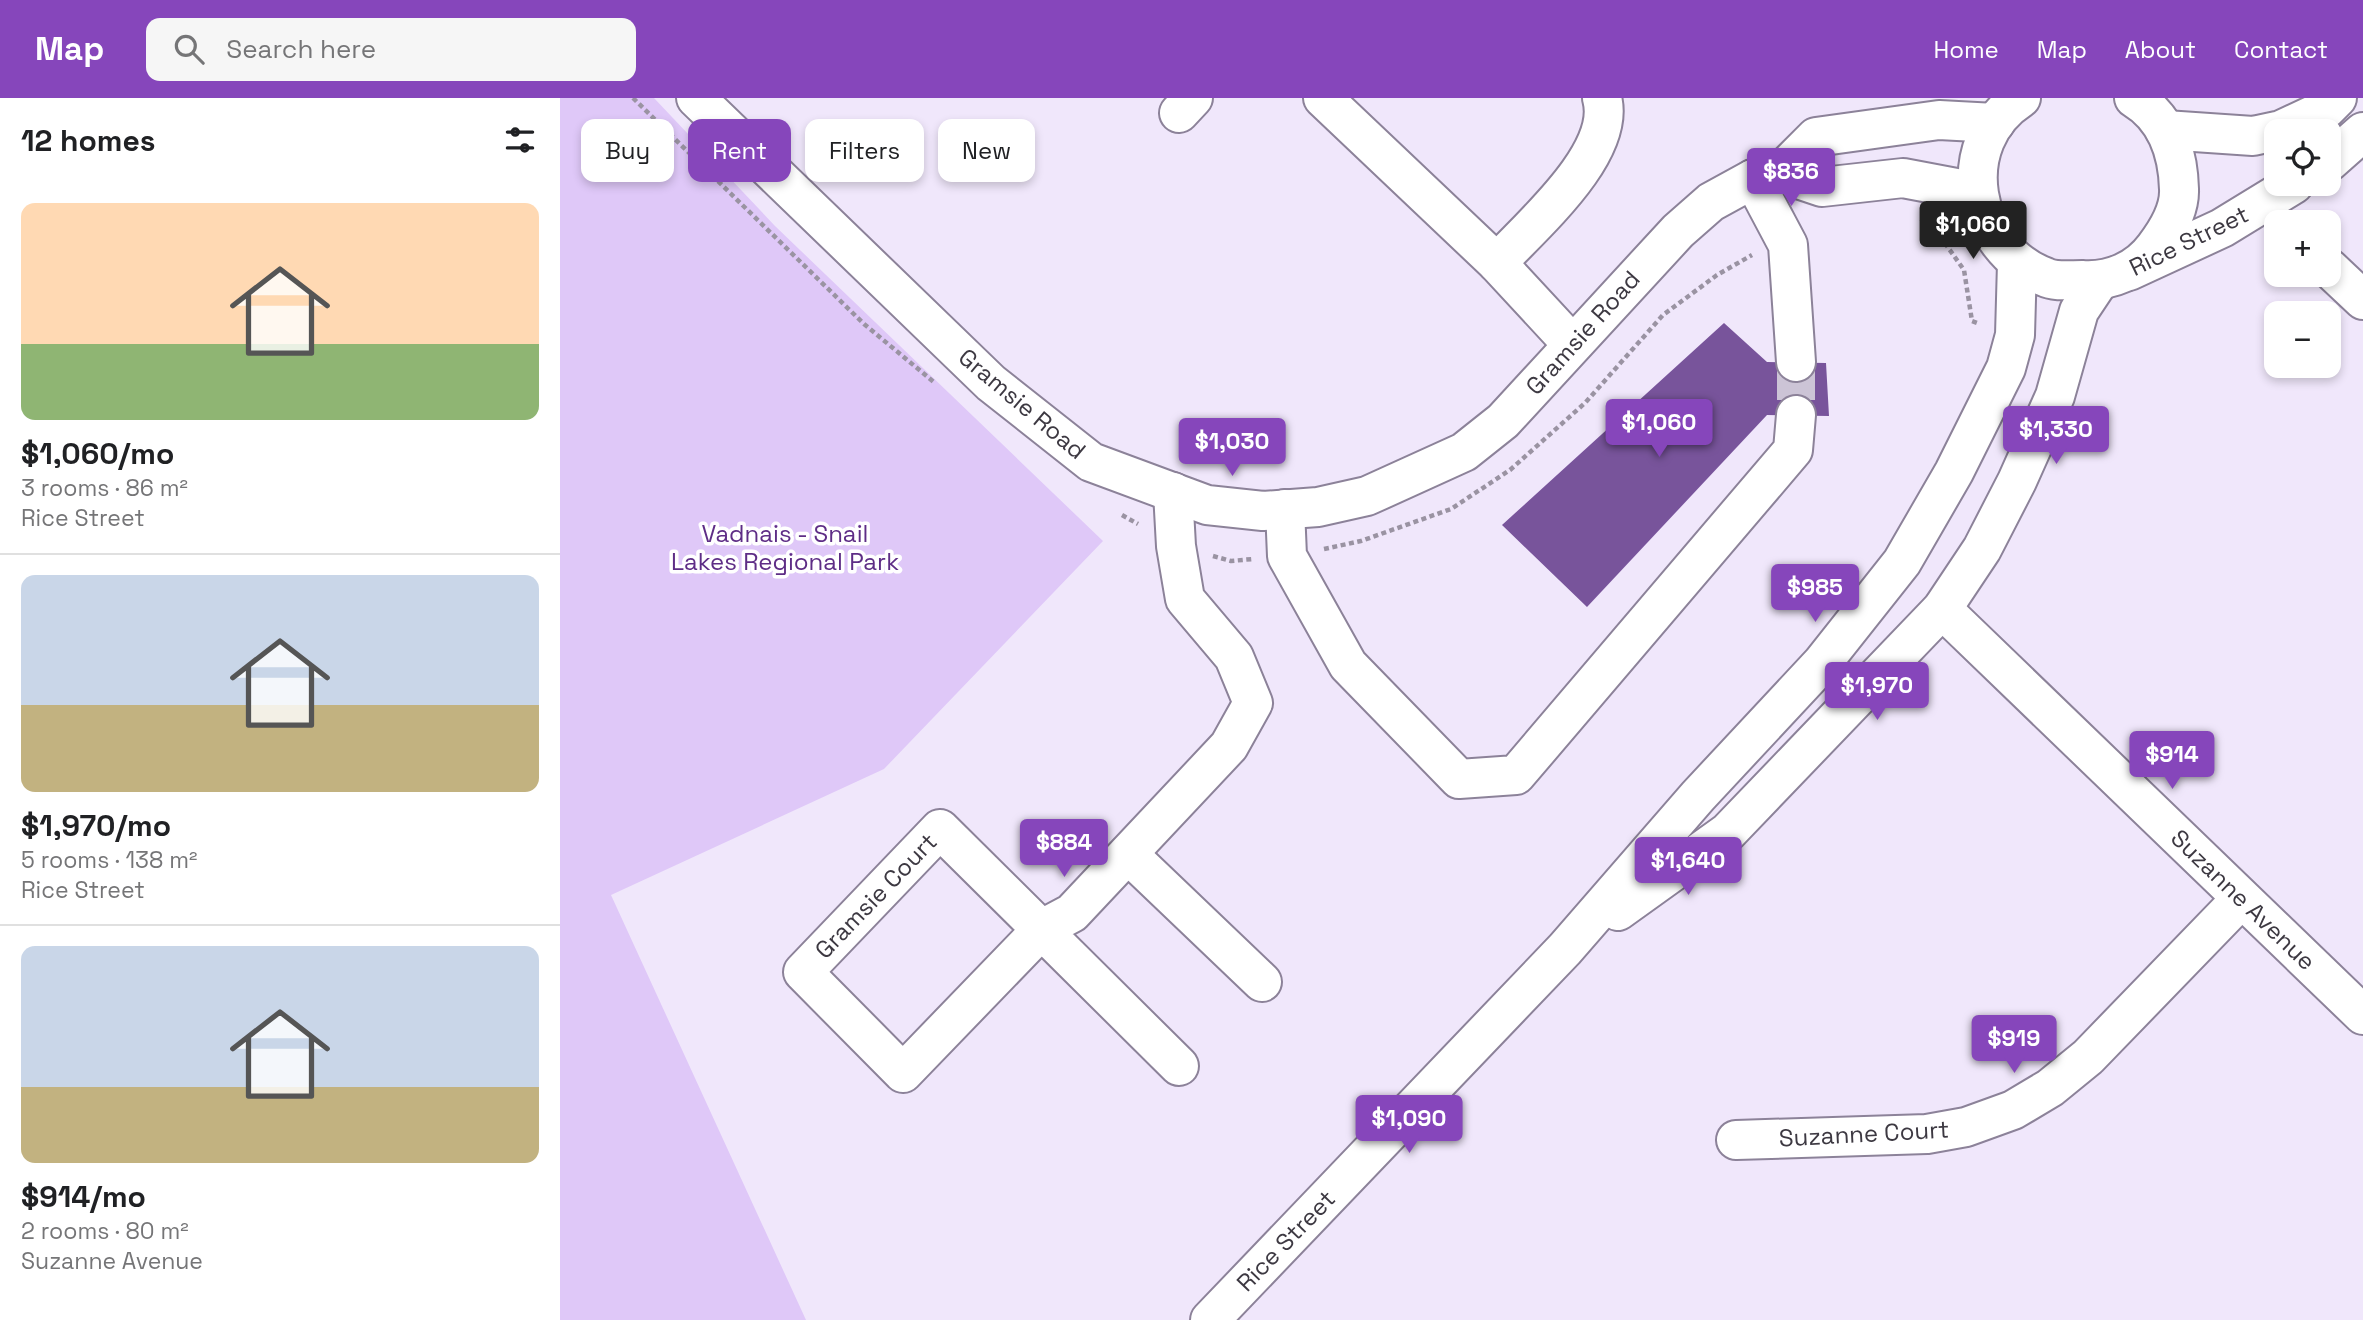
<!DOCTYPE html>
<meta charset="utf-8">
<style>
:root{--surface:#fff;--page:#f6f6f6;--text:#202124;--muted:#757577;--line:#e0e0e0;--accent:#8646bb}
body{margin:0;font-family:"Space Grotesk",sans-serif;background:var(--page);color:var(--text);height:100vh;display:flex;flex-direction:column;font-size:26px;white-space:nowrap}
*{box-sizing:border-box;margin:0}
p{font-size:23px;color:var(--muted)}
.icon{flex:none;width:38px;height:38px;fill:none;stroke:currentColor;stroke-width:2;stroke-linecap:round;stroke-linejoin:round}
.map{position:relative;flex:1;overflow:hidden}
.side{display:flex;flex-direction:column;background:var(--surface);width:560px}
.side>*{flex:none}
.banner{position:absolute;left:21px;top:21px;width:665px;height:63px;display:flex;gap:14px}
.tools{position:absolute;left:1704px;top:21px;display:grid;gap:14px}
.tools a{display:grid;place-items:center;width:77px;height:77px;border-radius:14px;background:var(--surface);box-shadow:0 4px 10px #0003;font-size:35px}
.price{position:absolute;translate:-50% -60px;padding:0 16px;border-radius:7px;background:var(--accent);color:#fff;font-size:23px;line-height:46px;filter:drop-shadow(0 2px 4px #0008)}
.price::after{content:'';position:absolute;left:50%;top:42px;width:21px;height:16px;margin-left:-10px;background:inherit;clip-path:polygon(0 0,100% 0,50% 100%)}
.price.selected{background:#222;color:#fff}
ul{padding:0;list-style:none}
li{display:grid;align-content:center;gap:14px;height:371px;padding:0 21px}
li+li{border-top:2px solid var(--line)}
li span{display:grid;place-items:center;height:217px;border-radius:14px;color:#555}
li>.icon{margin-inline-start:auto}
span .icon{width:126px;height:126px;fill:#fffc;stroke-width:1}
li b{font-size:30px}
h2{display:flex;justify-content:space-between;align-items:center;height:84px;padding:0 21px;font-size:30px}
.pill{padding:0 24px;border-radius:14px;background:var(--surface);box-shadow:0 4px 10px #0003;font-size:24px;line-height:63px}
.pill.selected{background:var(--accent);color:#fff}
header{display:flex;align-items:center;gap:42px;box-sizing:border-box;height:98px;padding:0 35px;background:var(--accent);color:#fff}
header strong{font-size:33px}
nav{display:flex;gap:38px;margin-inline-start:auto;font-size:24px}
.search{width:490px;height:63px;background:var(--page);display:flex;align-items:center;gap:18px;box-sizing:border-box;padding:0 24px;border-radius:14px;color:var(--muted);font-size:26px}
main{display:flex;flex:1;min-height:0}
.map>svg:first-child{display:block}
</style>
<header>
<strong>Map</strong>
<div class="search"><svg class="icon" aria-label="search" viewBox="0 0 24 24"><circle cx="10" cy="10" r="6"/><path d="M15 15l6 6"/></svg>Search here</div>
<nav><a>Home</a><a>Map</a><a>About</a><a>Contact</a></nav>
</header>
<main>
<section class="side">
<h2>12 homes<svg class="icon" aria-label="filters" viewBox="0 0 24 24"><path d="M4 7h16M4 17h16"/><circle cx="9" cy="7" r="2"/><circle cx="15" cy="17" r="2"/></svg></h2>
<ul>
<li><span style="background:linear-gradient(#ffd9b3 65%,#8fb573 0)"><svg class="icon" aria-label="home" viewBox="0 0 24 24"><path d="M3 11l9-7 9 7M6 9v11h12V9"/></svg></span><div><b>$1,060/mo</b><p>3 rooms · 86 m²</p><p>Rice Street</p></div></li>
<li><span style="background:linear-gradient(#c9d6e8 60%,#c2b280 0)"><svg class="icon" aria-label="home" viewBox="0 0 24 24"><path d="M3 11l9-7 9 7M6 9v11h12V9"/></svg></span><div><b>$1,970/mo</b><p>5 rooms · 138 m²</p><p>Rice Street</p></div></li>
<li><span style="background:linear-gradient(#c9d6e8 65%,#c2b280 0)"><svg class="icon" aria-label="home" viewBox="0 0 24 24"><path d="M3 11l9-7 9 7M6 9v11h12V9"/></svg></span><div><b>$914/mo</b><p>2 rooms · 80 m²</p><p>Suzanne Avenue</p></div></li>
</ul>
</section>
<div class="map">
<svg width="1803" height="1222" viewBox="0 0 1803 1222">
<rect width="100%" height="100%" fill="#f0e7fb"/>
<polygon fill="#dfc8f8" points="0,0 94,0 215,128 543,443 324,671 51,797 246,1222 0,1222"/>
<polygon fill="#78549b" points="1164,225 1207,264 1266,265 1269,318 1207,317 1027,509 942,427"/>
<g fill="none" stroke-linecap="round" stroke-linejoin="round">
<polyline stroke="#ccc4d6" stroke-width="38" stroke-dasharray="38 19" stroke-linecap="butt" points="1236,264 1236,317"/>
<defs>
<g id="minor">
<polyline points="136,0 431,285 531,364 647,407 703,413 758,409 807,398 904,354 943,323 1118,133 1151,104 1193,81 1220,75 1262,89 1343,80 1417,94"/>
<polyline points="763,0 937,165"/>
<polyline points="619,15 633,0"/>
<polyline points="1605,32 1693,38 1721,32 1766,11 1777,0"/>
<polyline points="1769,64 1803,34"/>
<polyline points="1220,75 1256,39 1379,22 1435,25"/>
<polyline points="1193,81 1228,147 1236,264"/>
<polyline points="1769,170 1803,202"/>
<polyline points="1569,173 1662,130 1734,86"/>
<path d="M1012 246 937 165C971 128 1057 55 1042 0"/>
<polyline points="613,394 616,448 625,501 674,559 693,605 669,648 512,815 482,831 343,975 243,874 380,731 619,968"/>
<polyline points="725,411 727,458 788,567 899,681 956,677 1233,352 1236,317"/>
<polyline points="1382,511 1803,917"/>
<polyline points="568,756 702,884"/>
<polyline points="1176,1042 1367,1036 1406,1029 1453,1012 1490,990 1528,959 1681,801"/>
</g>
<g id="major">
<path d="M1461 0C1391 45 1411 151 1485 179 1495 184 1510 182 1522 182 1551 184 1578 172 1595 149 1608 132 1620 112 1619 91 1618 54 1607 20 1574 0"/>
<polyline points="1058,813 1168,734 1382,511 1422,451 1457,383 1495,298 1519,213 1539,183"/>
<polyline points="650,1222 1005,851 1138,698 1262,565 1342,464 1394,374 1446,270 1455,237 1457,165"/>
</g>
</defs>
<use href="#minor" stroke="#8c8299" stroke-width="42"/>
<use href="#major" stroke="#8c8299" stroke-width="42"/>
<g stroke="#9a93a2" stroke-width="4.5" stroke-dasharray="5 3.5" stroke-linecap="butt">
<polyline points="73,0 304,226 375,285"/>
<polyline points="1361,121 1377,134 1404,172 1412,223 1420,226"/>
<polyline points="562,417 578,426"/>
<polyline points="764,451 801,443 891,411 950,372 1025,305 1103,217 1157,177 1192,157"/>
<polyline points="653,458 671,463 693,461"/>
</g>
<use href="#minor" stroke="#fff" stroke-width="38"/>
<use href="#major" stroke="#fff" stroke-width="38"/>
</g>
<g text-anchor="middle" stroke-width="7" stroke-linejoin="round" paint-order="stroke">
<g font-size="24" fill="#3d3942" stroke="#fff">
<text transform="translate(1629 143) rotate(-26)" y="8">Rice Street</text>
<text transform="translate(1023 235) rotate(-48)" y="8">Gramsie Road</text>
<text transform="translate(462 306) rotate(40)" y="8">Gramsie Road</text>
<text transform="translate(316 798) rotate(-46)" y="8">Gramsie Court</text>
<text transform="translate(1683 802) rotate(44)" y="8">Suzanne Avenue</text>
<text transform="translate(1304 1036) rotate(-3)" y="8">Suzanne Court</text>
<text transform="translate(726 1143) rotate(-46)" y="8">Rice Street</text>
</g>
<g font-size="24" fill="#5e2d86" stroke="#fff">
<text x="225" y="444">Vadnais - Snail<tspan x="225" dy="28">Lakes Regional Park</tspan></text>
</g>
</g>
</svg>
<div class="tools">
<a><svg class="icon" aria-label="locate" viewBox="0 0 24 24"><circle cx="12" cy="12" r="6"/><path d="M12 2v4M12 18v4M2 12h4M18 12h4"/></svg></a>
<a>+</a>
<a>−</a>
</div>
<b class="price" style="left:1231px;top:110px">$836</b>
<b class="price selected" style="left:1413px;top:163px">$1,060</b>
<b class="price" style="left:1099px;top:361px">$1,060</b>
<b class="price" style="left:1496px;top:368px">$1,330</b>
<b class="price" style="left:672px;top:380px">$1,030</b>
<b class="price" style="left:1255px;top:526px">$985</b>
<b class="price" style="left:1317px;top:624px">$1,970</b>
<b class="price" style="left:1612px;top:693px">$914</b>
<b class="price" style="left:504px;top:781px">$884</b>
<b class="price" style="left:1128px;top:799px">$1,640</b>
<b class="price" style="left:1454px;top:977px">$919</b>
<b class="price" style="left:849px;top:1057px">$1,090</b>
<div class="banner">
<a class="pill">Buy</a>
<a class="pill selected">Rent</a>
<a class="pill">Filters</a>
<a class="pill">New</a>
</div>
</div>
</main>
